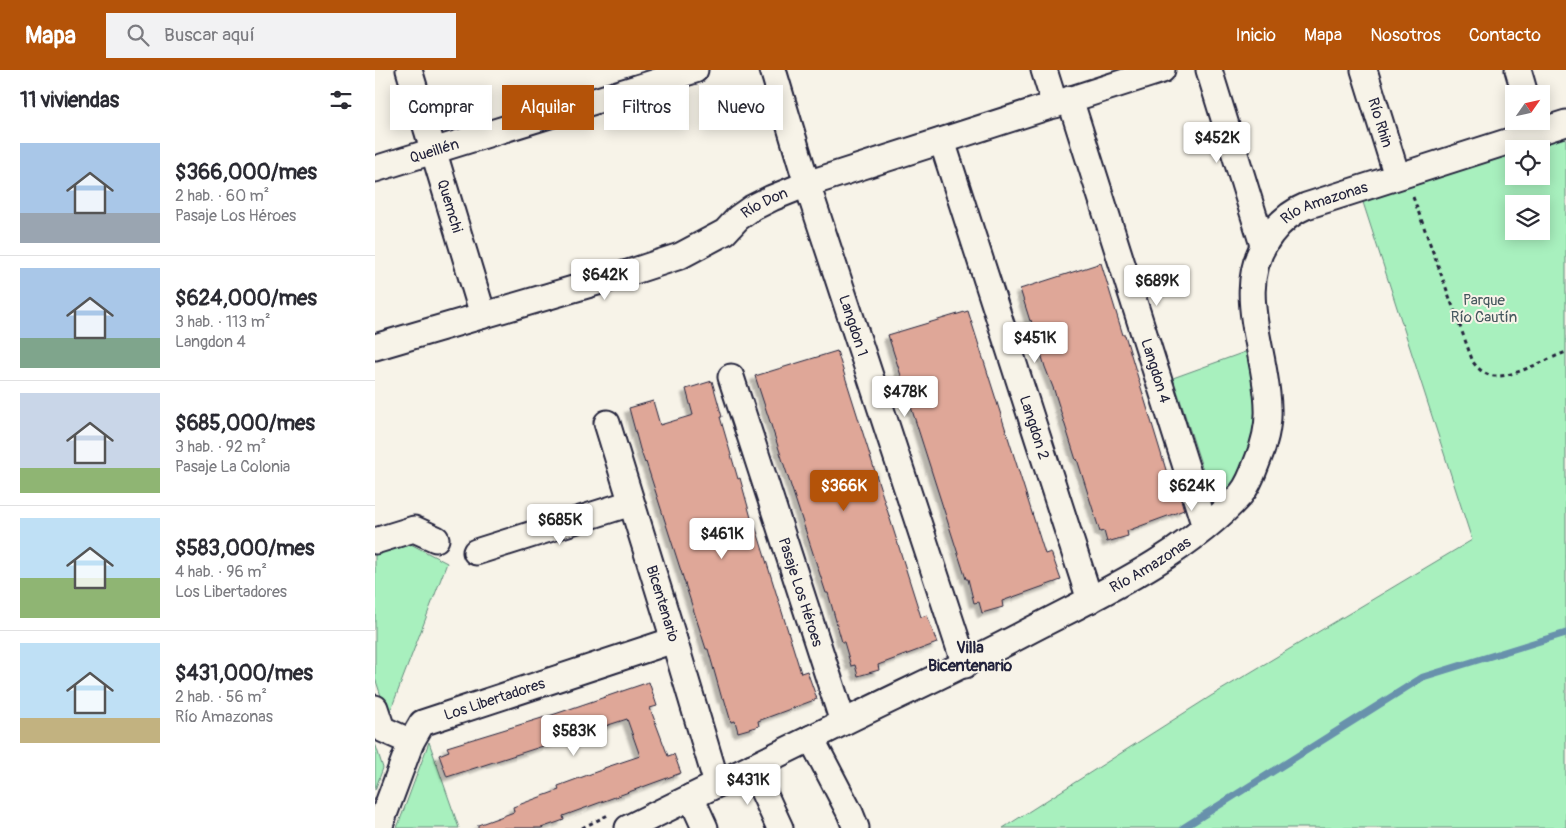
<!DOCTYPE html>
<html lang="es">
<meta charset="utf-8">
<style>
:root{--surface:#fff;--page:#f2f2f3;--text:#2b2b33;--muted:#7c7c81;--line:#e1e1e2;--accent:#b45309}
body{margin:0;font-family:Pangolin,sans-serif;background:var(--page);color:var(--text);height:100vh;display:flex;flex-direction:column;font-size:19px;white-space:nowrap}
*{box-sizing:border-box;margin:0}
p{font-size:16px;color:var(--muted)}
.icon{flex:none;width:28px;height:28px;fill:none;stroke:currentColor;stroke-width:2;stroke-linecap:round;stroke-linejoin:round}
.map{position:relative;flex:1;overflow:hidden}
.drawer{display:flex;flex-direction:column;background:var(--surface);width:375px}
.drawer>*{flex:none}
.hud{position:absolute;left:15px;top:15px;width:475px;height:45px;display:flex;gap:10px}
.needle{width:32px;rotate:56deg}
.controls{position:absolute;left:1130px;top:15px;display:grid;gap:10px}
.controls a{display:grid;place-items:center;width:45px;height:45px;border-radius:0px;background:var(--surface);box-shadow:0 2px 12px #0003;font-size:25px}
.price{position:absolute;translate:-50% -42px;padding:0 11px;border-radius:5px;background:#fff;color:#222;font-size:16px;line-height:32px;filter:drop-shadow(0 1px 2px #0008)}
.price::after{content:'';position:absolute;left:50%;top:30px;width:15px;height:11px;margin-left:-8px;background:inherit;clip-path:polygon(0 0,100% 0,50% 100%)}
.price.selected{background:var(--accent);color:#fff}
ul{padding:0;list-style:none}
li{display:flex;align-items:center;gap:15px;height:125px;padding:0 20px}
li+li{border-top:1px solid var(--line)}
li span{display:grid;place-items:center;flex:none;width:140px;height:100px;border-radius:0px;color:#555}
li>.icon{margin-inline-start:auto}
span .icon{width:60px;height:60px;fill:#fffc;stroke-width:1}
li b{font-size:21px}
h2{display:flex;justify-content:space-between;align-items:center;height:60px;padding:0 20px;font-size:21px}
.pill{padding:0 18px;border-radius:0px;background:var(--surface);box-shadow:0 2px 12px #0003;font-size:18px;line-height:45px}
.pill.selected{background:var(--accent);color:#fff}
header{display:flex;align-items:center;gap:30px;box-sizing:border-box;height:70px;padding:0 25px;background:var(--accent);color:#fff}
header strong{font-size:24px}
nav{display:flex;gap:28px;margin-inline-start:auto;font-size:18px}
.search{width:350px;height:45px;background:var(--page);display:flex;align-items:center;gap:12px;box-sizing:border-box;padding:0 18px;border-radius:0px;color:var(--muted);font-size:19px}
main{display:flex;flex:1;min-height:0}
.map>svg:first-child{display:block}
</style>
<header>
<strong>Mapa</strong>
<div class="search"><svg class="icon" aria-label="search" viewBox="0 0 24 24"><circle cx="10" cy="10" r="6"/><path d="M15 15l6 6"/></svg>Buscar aquí</div>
<nav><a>Inicio</a><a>Mapa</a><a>Nosotros</a><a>Contacto</a></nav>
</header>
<main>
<section class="drawer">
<h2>11 viviendas<svg class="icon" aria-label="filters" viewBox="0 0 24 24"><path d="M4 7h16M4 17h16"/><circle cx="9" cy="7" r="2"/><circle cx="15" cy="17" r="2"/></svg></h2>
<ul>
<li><span style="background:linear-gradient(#a9c7e8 70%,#9aa5b1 0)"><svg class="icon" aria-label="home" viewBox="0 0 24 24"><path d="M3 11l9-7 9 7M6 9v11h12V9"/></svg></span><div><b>$366,000/mes</b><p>2 hab. · 60 m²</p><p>Pasaje Los Héroes</p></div></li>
<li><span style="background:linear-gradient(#a9c7e8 70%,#7fa58c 0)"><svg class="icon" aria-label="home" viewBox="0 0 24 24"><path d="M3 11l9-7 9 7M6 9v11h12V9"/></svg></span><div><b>$624,000/mes</b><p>3 hab. · 113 m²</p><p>Langdon 4</p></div></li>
<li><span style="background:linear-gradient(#c9d6e8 75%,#8fb573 0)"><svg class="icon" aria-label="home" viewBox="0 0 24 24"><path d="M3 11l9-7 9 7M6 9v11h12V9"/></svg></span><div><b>$685,000/mes</b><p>3 hab. · 92 m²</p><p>Pasaje La Colonia</p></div></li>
<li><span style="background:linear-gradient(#bfe0f5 60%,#8fb573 0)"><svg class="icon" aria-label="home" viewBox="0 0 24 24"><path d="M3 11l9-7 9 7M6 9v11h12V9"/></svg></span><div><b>$583,000/mes</b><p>4 hab. · 96 m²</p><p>Los Libertadores</p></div></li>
<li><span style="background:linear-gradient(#bfe0f5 75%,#c2b280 0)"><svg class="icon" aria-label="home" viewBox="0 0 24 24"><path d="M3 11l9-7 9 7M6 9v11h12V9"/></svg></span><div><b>$431,000/mes</b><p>2 hab. · 56 m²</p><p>Río Amazonas</p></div></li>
</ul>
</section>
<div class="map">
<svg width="1191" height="758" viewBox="0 0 1191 758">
<defs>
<filter id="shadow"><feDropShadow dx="-4.5" dy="4.5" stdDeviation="1" flood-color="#0004"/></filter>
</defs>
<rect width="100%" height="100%" fill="#f7f3e8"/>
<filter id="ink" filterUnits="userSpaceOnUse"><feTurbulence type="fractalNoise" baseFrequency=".02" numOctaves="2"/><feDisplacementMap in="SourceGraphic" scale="10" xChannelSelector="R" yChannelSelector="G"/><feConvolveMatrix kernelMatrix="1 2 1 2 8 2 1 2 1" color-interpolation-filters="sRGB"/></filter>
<g filter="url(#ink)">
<g fill="#a8f0be" stroke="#65897c" fill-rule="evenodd">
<path d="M1191 64V758H628L836 626 1097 470 985 123 1139 80V106H1166V79H1142ZM1139 134H1166V161H1139Z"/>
<polygon points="881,278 886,342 871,395 853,423 840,437 798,308"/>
<polygon points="28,470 72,493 13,647 0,608 0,478"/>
<polygon points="54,672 84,758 22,758"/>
<polygon points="0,673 8,698 0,720"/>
</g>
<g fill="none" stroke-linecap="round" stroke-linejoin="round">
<polyline stroke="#6791ac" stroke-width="7" points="808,758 1048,607 1191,563"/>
</g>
<g fill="#dfa798" stroke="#22223b" filter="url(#shadow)">
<polygon points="726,193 748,265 750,265 795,413 801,412 809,440 752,461 753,466 732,472 729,461 725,462 702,389 701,390 679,320 670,297 656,250 655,251 645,219"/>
<polygon points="593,241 670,484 676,482 686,510 627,531 628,537 607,543 604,532 599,533 593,509 591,509 513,265"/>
<polygon points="462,281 546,547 552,545 562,573 503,595 504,600 483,606 480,595 476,596 469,572 467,572 453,523 451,523 380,306"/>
<polygon points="337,311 347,347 345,347 363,409 365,408 378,455 380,455 426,603 432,601 442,629 383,651 384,656 363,662 360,651 356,652 349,628 347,629 333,579 331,579 271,392 270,393 265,379 254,338 278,331 285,355 318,345 311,319"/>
<polygon points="274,612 282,636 275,638 293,686 299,684 306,703 188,746 189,750 166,758 103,758 103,755 139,742 138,737 184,720 183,716 229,699 229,698 265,686 252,649 72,707 64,685 74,681 72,677 180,644"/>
</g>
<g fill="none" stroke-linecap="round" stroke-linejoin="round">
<defs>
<g id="minor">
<path id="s1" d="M34 0 108 245"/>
<path id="s2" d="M398 0 432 114 590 595"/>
<polyline points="669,0 680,35"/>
<polyline points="834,0 888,175"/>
<path id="s3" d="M989 0 1022 106"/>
<polyline points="1143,0 1150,24"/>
<path id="s4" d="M695 29 830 457"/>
<path id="s5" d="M567 71 715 530"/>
<path id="s6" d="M0 99 320 0"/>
<path id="s7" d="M0 277 253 203 305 186 350 162 363 148 377 138 397 128 432 114 787 0"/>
<path id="s8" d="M356 307 468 652"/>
<path id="s9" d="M232 353 299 570 342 714"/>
<polyline points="0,471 39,459 61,469"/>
<polyline points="101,482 256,433"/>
<polyline points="0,638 7,659 36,672"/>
<polyline points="436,668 475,743 481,758"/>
<polyline points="377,697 405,758"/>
<polyline points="316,727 330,758"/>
<path id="s10" d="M4 758 36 672 47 653 299 570"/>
<path id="s11" d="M253 758C325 723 397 687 469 652 530 622 592 594 652 562 725 524 810 486 866 424 873 416 878 403 882 392 889 376 894 355 893 338 892 279 856 217 896 164 906 151 916 142 931 136L1191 53"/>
</g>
</defs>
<use href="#minor" stroke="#22223b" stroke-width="29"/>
<g stroke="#22223b" stroke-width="3" stroke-dasharray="4 4" stroke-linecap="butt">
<path d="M1038 127 1098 292C1104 300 1111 306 1121 306 1136 308 1175 288 1191 282"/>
<polyline points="207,758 233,745"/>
</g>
<use href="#minor" stroke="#f7f3e8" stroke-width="25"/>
</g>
</g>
<g text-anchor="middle" stroke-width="4" stroke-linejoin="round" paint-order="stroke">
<g font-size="15" fill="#22223b" stroke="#f7f3e8">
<text dy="5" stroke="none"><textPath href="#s3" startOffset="55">Río Rhin</textPath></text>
<text dy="5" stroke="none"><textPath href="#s6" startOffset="62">Queillén</textPath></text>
<text dy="5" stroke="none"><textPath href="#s7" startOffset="419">Río Don</textPath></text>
<text dy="5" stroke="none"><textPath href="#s11" startOffset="1035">Río Amazonas</textPath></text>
<text dy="5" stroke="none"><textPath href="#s1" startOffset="142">Quemchi</textPath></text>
<text dy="5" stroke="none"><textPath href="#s2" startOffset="268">Langdon 1</textPath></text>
<text dy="5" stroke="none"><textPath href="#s4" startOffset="285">Langdon 4</textPath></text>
<text dy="5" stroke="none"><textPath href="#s5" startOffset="301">Langdon 2</textPath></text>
<text dy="5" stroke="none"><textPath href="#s11" startOffset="585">Río Amazonas</textPath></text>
<text dy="5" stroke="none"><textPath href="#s8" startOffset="226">Pasaje Los Héroes</textPath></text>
<text dy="5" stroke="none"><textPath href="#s9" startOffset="189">Bicentenario</textPath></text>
<text dy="5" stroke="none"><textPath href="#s10" startOffset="190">Los Libertadores</textPath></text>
</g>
<g font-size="15" fill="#44565c" stroke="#f7f3e8">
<text x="1109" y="235">Parque<tspan x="1109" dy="17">Río Cautín</tspan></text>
</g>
<g font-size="16" font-weight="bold" fill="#22223b" stroke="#f7f3e8">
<text x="595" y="583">Villa<tspan x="595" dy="18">Bicentenario</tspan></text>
</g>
</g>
</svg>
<div class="controls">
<a><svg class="needle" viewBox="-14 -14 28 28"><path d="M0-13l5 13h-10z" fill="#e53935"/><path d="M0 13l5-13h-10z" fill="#7c7c81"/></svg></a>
<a><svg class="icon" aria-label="locate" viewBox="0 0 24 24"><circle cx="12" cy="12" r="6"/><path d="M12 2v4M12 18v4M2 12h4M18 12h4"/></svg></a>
<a><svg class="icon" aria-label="layers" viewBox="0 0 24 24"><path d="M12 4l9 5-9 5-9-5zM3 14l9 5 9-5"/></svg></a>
</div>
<b class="price" style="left:842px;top:94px">$452K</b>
<b class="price" style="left:230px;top:231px">$642K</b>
<b class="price" style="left:782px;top:237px">$689K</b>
<b class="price" style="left:660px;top:294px">$451K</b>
<b class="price" style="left:530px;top:348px">$478K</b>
<b class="price selected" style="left:469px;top:442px">$366K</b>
<b class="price" style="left:817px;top:442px">$624K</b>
<b class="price" style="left:185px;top:476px">$685K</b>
<b class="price" style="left:347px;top:490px">$461K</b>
<b class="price" style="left:199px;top:687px">$583K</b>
<b class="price" style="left:373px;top:736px">$431K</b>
<div class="hud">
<a class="pill">Comprar</a>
<a class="pill selected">Alquilar</a>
<a class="pill">Filtros</a>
<a class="pill">Nuevo</a>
</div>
</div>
</main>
